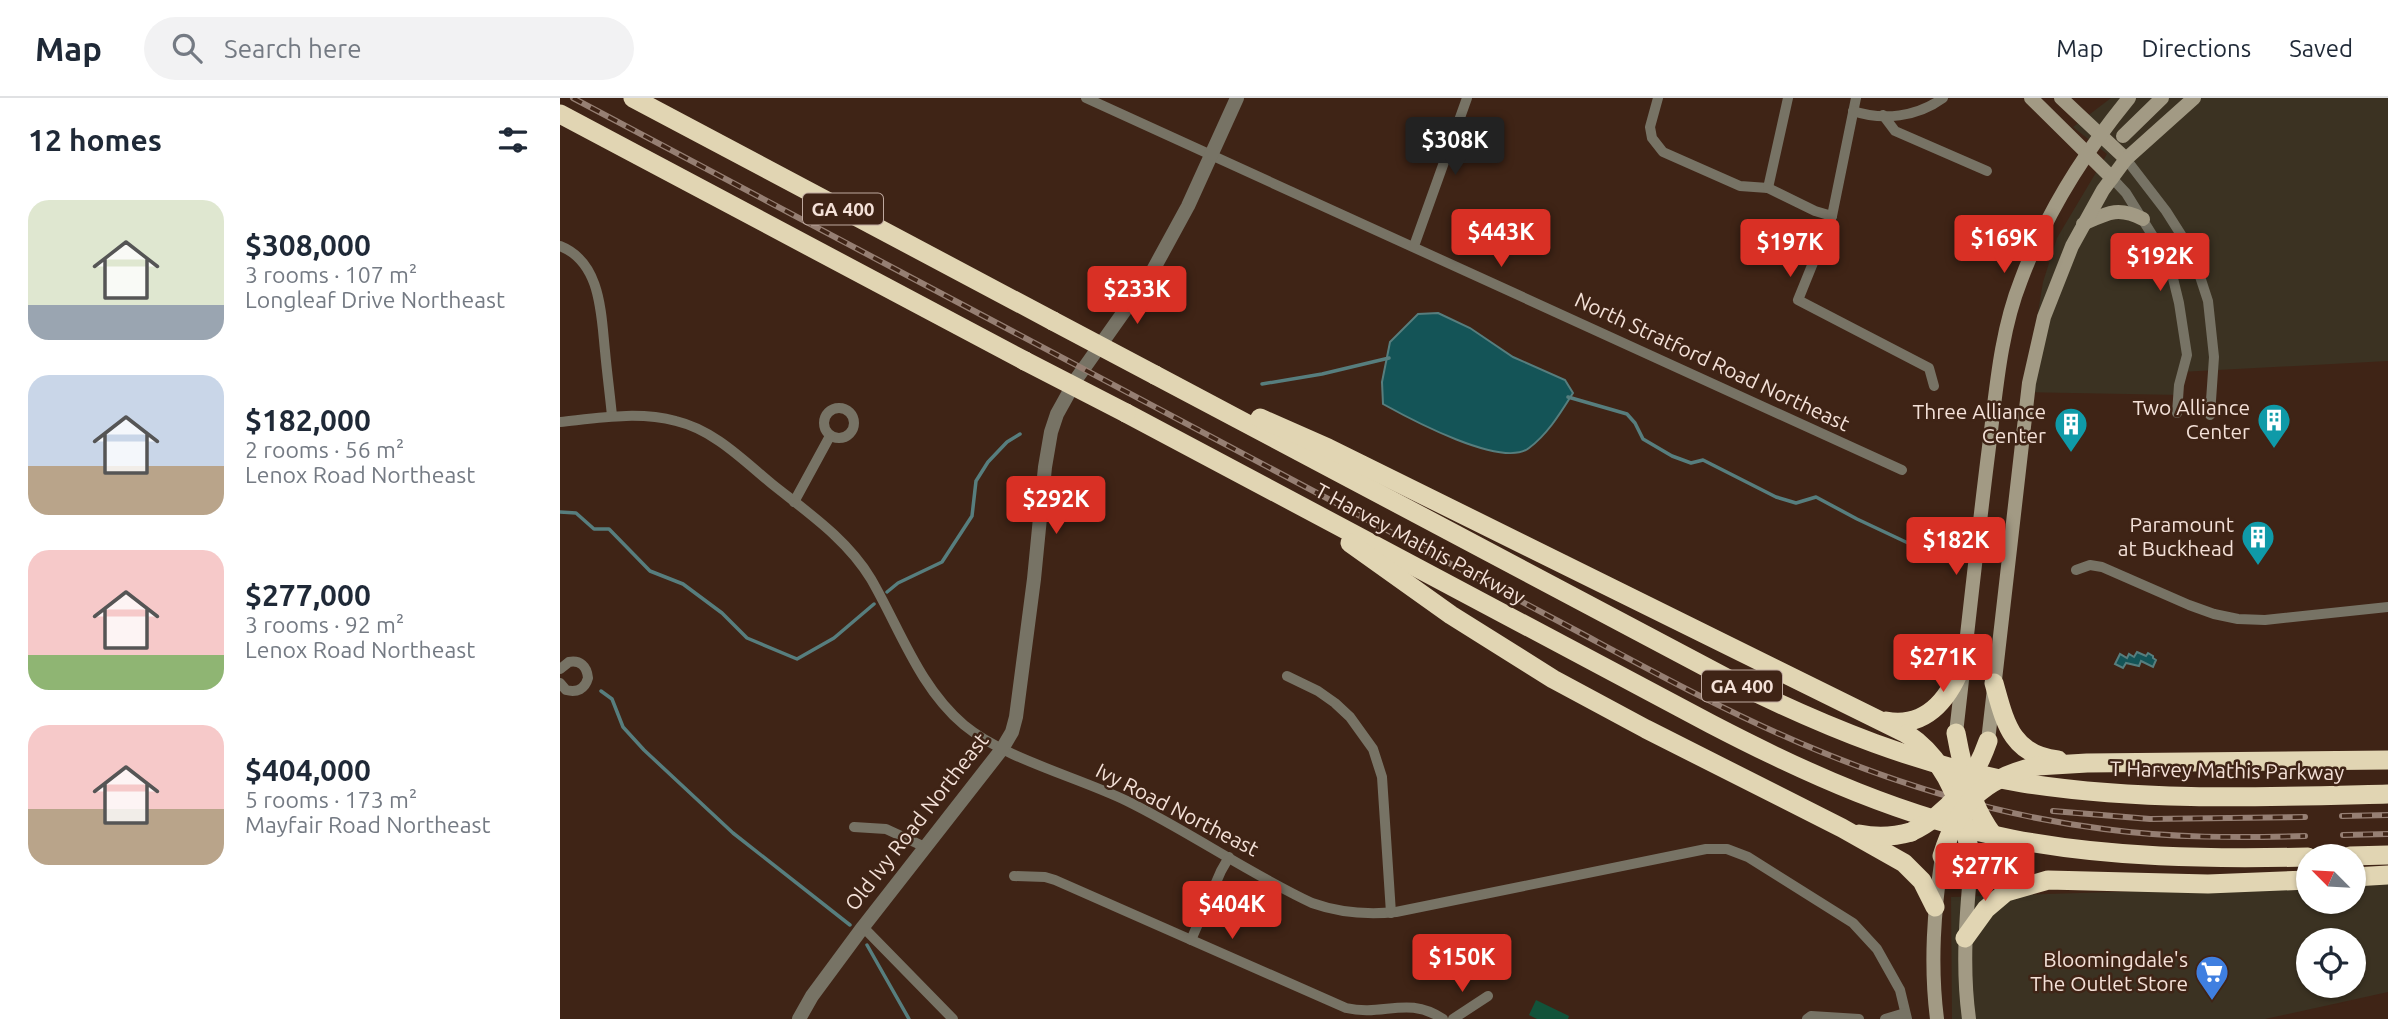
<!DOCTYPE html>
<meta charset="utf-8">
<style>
:root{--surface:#fff;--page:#f2f2f3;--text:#1f2937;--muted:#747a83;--line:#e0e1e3;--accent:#d93025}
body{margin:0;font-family:Ubuntu,sans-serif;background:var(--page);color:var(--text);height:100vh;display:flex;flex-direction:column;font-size:26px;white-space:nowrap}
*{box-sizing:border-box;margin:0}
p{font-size:23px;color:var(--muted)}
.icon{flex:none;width:38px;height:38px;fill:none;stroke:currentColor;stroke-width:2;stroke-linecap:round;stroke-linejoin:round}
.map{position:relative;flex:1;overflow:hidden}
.details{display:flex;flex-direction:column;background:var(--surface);width:560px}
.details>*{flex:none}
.needle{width:46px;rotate:294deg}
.fabs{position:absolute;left:1736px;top:746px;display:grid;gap:14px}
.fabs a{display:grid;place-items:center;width:70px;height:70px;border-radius:50%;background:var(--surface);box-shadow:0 2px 5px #0004;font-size:35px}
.price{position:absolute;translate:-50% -60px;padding:0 16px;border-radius:7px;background:var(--accent);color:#fff;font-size:23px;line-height:46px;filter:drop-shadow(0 2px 4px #0008)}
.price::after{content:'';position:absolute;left:50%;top:42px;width:21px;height:16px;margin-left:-10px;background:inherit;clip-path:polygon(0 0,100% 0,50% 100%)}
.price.selected{background:#222;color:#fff}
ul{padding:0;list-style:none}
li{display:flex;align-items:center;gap:21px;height:175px;padding:0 28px}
li span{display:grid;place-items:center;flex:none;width:196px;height:140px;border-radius:21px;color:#555}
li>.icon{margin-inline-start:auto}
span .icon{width:84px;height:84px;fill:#fffc;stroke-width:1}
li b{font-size:30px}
h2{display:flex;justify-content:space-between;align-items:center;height:84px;padding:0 28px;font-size:30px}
header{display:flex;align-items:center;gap:42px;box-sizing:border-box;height:98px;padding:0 35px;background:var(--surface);border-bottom:2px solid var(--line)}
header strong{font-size:33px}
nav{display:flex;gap:38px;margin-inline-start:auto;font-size:24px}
.search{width:490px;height:63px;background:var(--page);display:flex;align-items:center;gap:18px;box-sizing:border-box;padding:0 24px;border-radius:38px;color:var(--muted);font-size:26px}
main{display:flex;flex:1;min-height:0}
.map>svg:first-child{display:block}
</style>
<header>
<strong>Map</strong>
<div class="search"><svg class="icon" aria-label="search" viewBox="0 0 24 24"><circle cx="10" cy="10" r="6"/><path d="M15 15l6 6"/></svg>Search here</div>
<nav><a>Map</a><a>Directions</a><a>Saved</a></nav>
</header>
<main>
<section class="details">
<h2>12 homes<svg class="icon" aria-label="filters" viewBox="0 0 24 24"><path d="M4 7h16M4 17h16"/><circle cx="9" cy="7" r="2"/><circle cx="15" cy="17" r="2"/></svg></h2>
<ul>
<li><span style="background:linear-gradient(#dfe7d0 75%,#9aa5b1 0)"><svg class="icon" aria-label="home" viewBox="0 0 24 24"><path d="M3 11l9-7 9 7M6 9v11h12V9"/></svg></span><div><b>$308,000</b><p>3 rooms · 107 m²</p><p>Longleaf Drive Northeast</p></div></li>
<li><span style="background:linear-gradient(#c9d6e8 65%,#b9a48a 0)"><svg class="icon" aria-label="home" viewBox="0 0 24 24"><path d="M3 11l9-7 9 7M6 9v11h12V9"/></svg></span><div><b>$182,000</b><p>2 rooms · 56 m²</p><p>Lenox Road Northeast</p></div></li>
<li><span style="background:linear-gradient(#f6c9c9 75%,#8fb573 0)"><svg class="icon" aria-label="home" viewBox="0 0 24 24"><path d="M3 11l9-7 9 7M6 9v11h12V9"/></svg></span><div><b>$277,000</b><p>3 rooms · 92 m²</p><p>Lenox Road Northeast</p></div></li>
<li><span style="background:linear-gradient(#f6c9c9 60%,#b9a48a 0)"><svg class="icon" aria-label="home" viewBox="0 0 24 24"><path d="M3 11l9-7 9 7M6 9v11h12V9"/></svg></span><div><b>$404,000</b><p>5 rooms · 173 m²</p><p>Mayfair Road Northeast</p></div></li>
</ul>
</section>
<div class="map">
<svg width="1828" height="921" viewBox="0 0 1828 921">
<rect width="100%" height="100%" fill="#3f2416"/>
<g fill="#3b3222" fill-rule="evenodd">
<polygon points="1551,0 1828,0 1828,263 1620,274 1621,297 1465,294 1483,184 1497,140 1547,56 1513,29"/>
<path d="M1828 784V894L1705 921H1392L1391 799 1748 788V803H1794V786ZM1748 842H1794V887H1748Z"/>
</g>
<polygon fill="#12533a" points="976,902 1009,918 1008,921 977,921 969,917"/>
<g fill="#145457" stroke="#577e7e" stroke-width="2">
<path d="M878 215 910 230 953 259 1005 282 1013 295C1001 314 988 336 969 350 943 371 850 321 823 306L822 284 830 244 858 216Z"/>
<polygon points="1577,554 1586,558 1588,555 1593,558 1593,560 1596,562 1593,569 1581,563 1579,568 1566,565 1563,570 1555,566 1560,556 1567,560 1569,556 1574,559"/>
</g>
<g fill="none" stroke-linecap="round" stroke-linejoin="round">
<g stroke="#577e7e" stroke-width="3.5">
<polyline points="702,286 762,276 829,260"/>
<polyline points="1008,299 1067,316 1075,325 1083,341 1112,358 1131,365 1143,362 1216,399 1236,405 1256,399 1297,421 1382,461"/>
<polyline points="0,414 16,415 34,431 49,431 90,473 123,486 162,515 187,540 237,561 274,540 314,506"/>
<polyline points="327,494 338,485 382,464 412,418 416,383 428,364 447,344 460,336"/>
<polyline points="41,593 52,601 63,629 84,652 173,735 290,827"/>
<polyline points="307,847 349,921"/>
</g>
<g stroke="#777365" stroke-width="10">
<polyline points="526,0 1342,372"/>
<polyline points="1098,0 1090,29 1092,40 1103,54 1180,88 1208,90 1255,113 1272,118"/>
<polyline points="1296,0 1272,118 1238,202 1369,270 1374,288"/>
<path d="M1293 13C1323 23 1357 19 1383 0"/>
<polyline points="1323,17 1335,33 1427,73"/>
<polyline points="1566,61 1606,113 1632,154 1648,203 1654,259 1650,317"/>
<polyline points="1552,80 1566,95 1609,164 1619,205 1627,257 1619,287 1617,315"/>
<polyline points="1208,90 1228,0"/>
<path d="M0 148C41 164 41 215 45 253 47 275 50 297 52 318"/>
<polyline points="854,148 907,0"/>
<circle cx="279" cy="325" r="15"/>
<path d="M0 324C38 320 78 313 116 323 154 332 183 362 212 386 247 414 287 441 311 481 340 531 359 589 404 627 445 661 518 679 567 703 630 734 688 775 752 805 780 815 806 817 836 814L1146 751H1167L1188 759 1293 825 1317 851 1340 892 1347 921"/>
<polyline points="234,404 270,338"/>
<polyline points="1516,472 1530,467 1542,469 1629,507 1654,516 1678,521 1705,522 1828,509"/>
<path d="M0 571 9 564C20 562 27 568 28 580 25 591 17 595 6 592L0 585"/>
<polyline points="727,578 758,593 775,605 790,619 813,651 822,679 831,815"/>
<polyline points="294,729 326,731 365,749"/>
<path d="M454 778 485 779 495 782 786 910C824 919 847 897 883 921"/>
<polyline points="303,829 393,921"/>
<polyline points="631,842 661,773 669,759"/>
<polyline points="893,921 928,898"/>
<polyline points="1247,921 1251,918 1299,921"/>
<polyline points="1325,921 1345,915"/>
</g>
<polyline stroke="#777365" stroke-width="14" points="239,921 252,898 303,829 442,651 452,634 456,619 474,481 485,369 491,334 497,316 517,280 592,174 628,108 677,0"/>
<g stroke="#a29a84" stroke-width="14">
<polyline points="1471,0 1552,80"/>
<polyline points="1501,0 1566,61"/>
<polyline points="1563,38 1602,0"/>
<path d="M1523 126C1547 115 1558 108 1583 121"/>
<path d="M1396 635C1407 539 1417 444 1429 349 1436 294 1440 235 1461 182 1486 115 1524 55 1569 0"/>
<polyline points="1428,643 1469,285 1484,219 1512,148 1543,92 1566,61 1634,0"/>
<path d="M1377 921C1370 866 1374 813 1382 758"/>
<path d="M1409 921C1402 870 1406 819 1411 767"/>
</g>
<g stroke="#e1d5b3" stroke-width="19">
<polyline points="73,0 493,223"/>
<polyline points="0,16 465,263"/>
<path d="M595 277 1174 584C1265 629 1362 669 1463 685 1584 704 1706 699 1828 696"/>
<path d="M566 315 1151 626C1247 676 1345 720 1452 741 1550 760 1649 761 1748 759"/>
<polyline points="700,320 768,350 1347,636"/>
<polyline points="790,445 891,517 993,581 1086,631 1282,730 1344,765 1362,783 1375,809"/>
<path d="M1434 585C1445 624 1451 657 1498 662"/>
<path d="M1326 623C1369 631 1392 596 1404 561"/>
<polyline points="1477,668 1527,665 1828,662"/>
<path d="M1299 736C1318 740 1333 739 1351 734"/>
<polyline points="1790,758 1828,757"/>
<polyline points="1794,779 1828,777"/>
<polyline points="1405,840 1426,811 1446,794 1488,782 1648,786 1748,782"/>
</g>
<defs>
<g id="rail">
<path d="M13 0 1017 533C1090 572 1163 612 1240 645 1336 686 1440 718 1544 731 1611 740 1678 740 1745 738"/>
<polyline points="1493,713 1590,721 1745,719"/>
<polyline points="1782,718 1828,717"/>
<polyline points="1783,737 1828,736"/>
</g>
</defs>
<use href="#rail" stroke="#967f73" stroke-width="6"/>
<use href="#rail" stroke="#3f2416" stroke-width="3.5" stroke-dasharray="10" stroke-linecap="butt"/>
<g stroke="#e1d5b3" stroke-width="19">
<polyline points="493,223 595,277"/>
<polyline points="465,263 566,315"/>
<path d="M1396 635C1405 684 1416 729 1457 762"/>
<path d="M1347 636C1391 665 1406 717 1411 767"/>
<path d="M1351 734C1389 716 1415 681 1428 643"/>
<path d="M1382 758C1398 706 1423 680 1477 668"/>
</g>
</g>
<defs>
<symbol id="building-pin" viewBox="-11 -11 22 30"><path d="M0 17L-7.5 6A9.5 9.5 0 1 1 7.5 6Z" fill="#0f9aa8" stroke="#3f2416"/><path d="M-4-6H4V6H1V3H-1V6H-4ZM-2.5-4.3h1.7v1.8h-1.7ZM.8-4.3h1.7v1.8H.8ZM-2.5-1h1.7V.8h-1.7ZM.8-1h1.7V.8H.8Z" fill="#fff"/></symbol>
<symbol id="supermarket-pin" viewBox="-11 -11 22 30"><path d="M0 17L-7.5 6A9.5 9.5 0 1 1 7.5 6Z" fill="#3f7fe0" stroke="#3f2416"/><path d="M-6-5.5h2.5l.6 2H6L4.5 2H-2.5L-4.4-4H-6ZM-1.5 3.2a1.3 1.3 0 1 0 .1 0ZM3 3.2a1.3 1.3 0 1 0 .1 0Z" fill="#fff"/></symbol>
</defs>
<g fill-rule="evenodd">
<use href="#building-pin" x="1695" y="303" width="38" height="52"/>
<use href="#building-pin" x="1492" y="307" width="38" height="52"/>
<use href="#building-pin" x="1679" y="420" width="38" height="52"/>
<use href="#supermarket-pin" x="1633" y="855" width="38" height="52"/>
</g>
<g text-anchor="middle" stroke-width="5" stroke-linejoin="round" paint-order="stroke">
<g fill="#3f2416" stroke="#bea89e" stroke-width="2">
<rect x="243" y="95.5" width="80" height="31" rx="5"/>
<rect x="1142" y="572.5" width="80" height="31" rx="5"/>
</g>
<g font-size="19" font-weight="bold" fill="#f4e1d8">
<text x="283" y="118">GA 400</text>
<text x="1182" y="595">GA 400</text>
</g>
<g font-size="21" fill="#f4e1d8" stroke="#3f2416">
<text transform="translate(1152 264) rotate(25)" y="7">North Stratford Road Northeast</text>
<text transform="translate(860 446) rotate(28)" y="7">T Harvey Mathis Parkway</text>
<text transform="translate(1667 673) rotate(1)" y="7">T Harvey Mathis Parkway</text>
<text transform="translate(617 712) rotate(27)" y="7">Ivy Road Northeast</text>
<text transform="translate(357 724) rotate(-52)" y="7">Old Ivy Road Northeast</text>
</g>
<g font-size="21" fill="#f4e1d8" stroke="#3f2416" text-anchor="end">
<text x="1690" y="317">Two Alliance<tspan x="1690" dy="24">Center</tspan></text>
<text x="1486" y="321">Three Alliance<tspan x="1486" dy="24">Center</tspan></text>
<text x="1674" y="434">Paramount<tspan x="1674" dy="24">at Buckhead</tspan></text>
<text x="1628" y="869">Bloomingdale's<tspan x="1628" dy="24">The Outlet Store</tspan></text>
</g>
</g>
</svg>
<div class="fabs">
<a><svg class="needle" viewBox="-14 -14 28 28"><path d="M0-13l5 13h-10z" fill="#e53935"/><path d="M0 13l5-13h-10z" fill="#747a83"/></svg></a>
<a><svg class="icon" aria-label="locate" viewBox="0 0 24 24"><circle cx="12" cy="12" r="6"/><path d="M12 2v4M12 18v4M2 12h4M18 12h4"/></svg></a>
</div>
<b class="price selected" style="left:895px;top:79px">$308K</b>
<b class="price" style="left:941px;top:171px">$443K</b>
<b class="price" style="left:1444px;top:177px">$169K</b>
<b class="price" style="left:1230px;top:181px">$197K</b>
<b class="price" style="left:1600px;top:195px">$192K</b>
<b class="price" style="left:577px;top:228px">$233K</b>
<b class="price" style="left:496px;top:438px">$292K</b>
<b class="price" style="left:1396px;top:479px">$182K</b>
<b class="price" style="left:1383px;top:596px">$271K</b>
<b class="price" style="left:1425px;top:805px">$277K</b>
<b class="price" style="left:672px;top:843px">$404K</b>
<b class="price" style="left:902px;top:896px">$150K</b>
</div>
</main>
